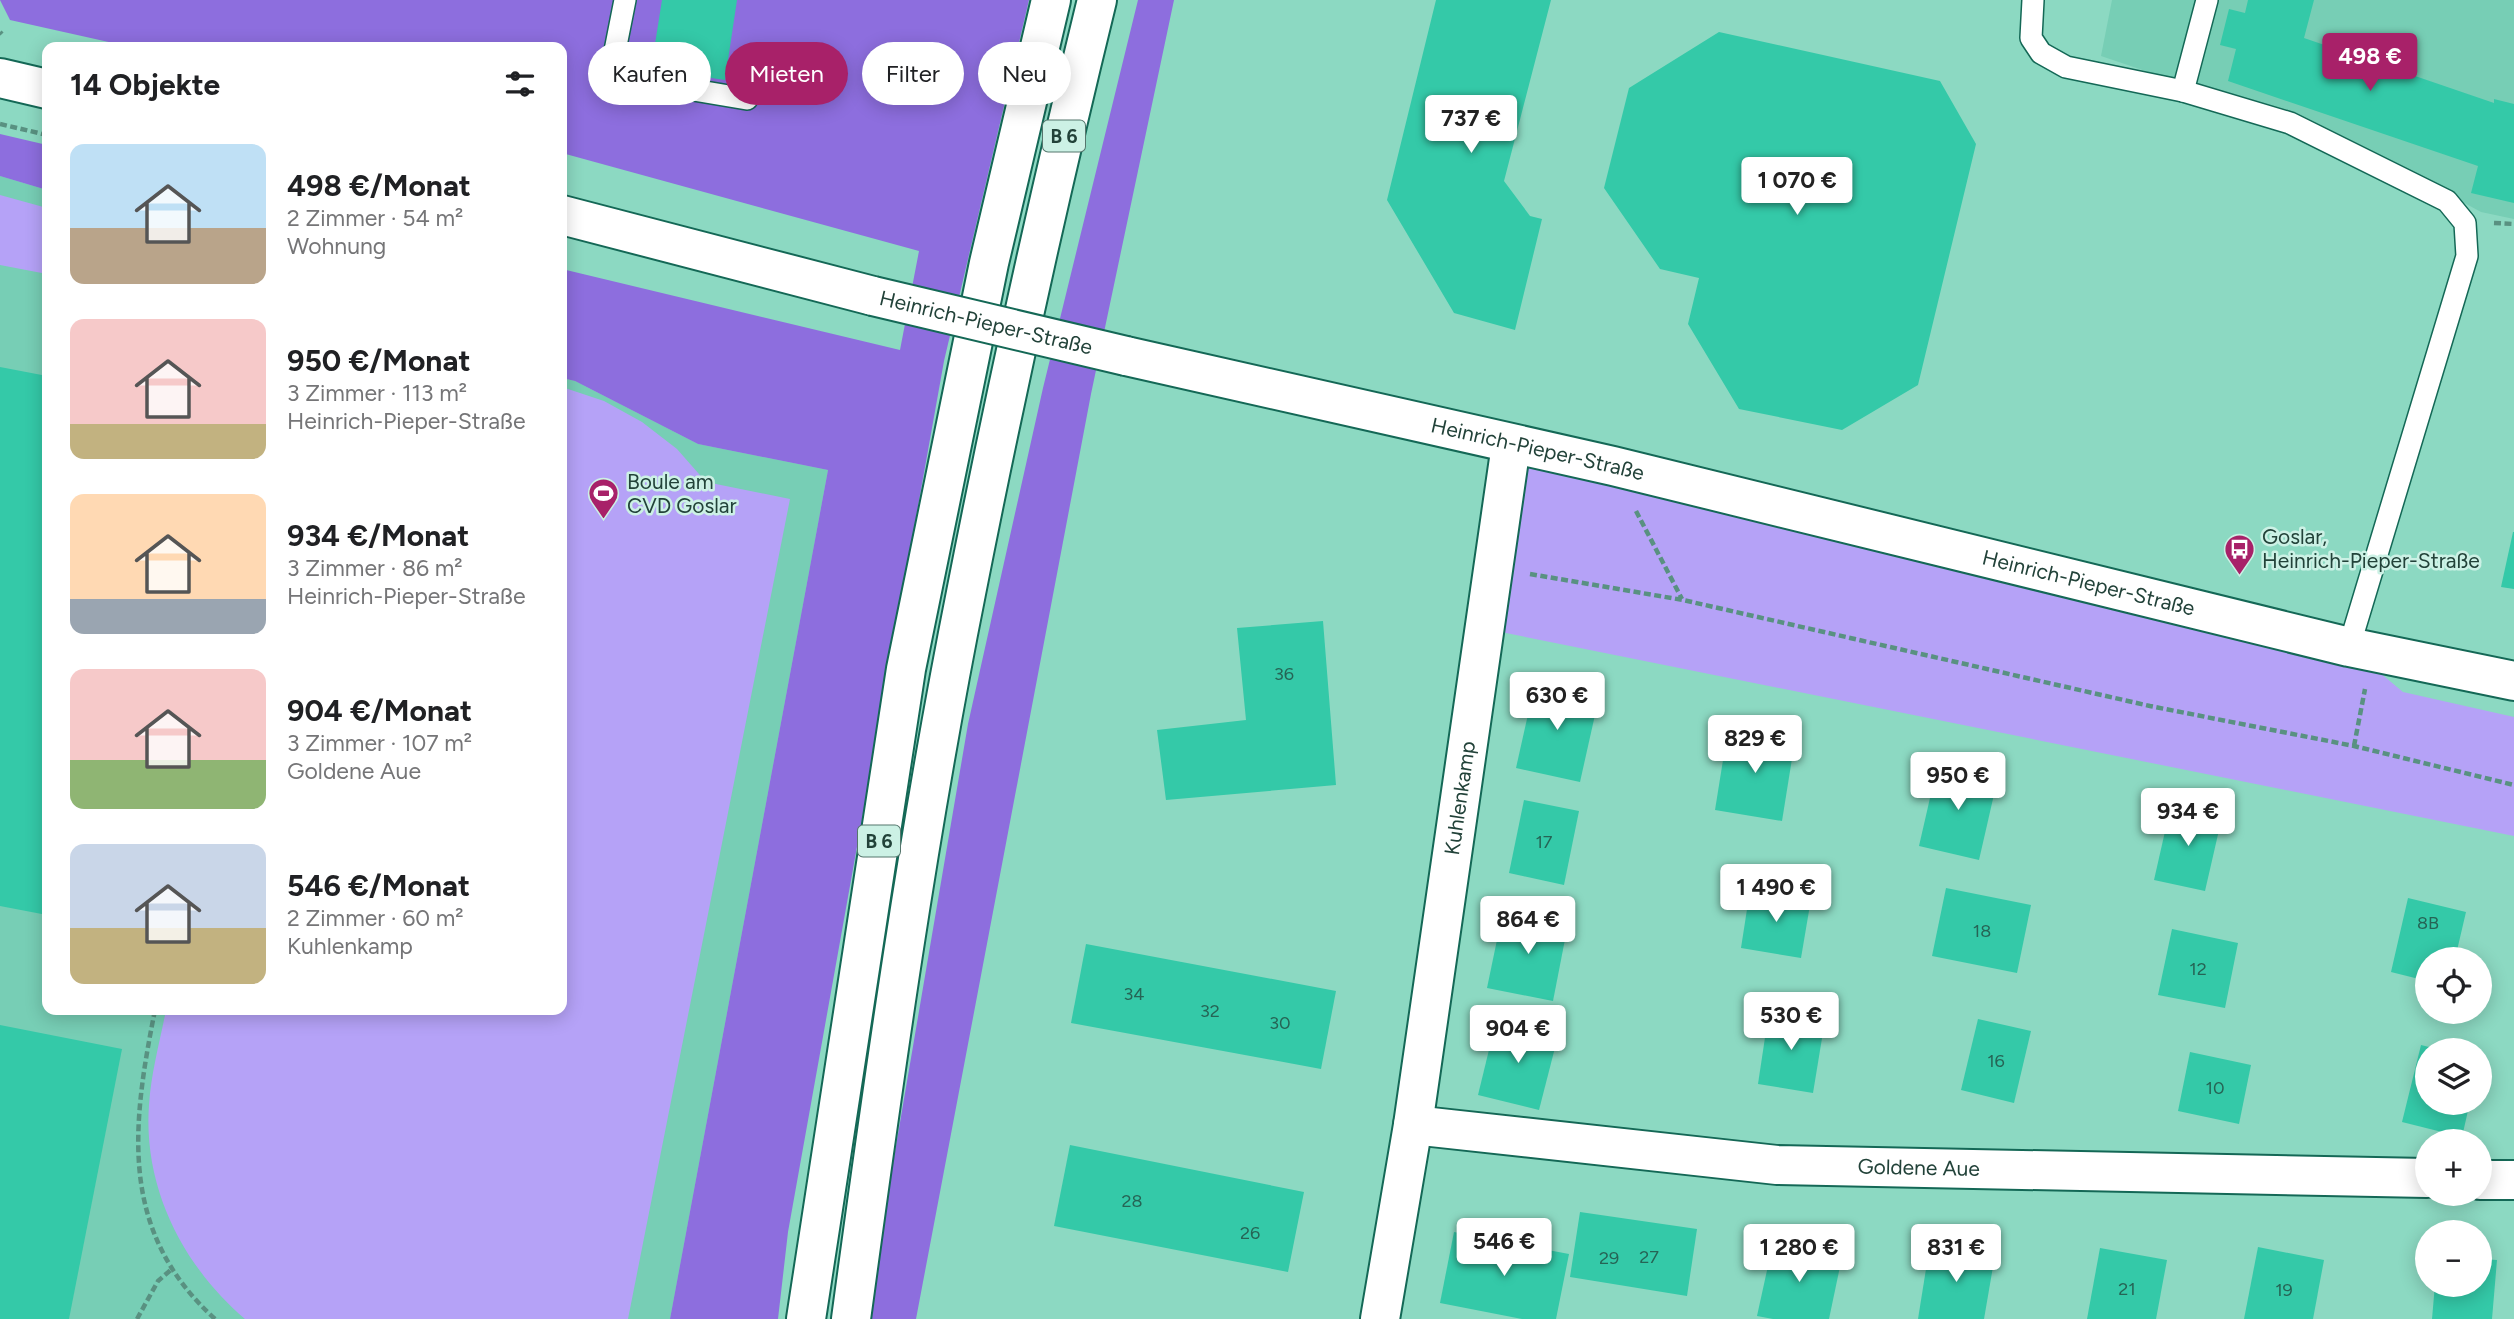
<!DOCTYPE html>
<html lang="de">
<meta charset="utf-8">
<style>
:root{--surface:#fff;--page:#f2f2f2;--text:#202124;--muted:#757577;--accent:#a82169}
body{margin:0;font-family:Figtree,sans-serif;background:var(--page);color:var(--text);height:100vh;display:flex;flex-direction:column;font-size:26px;white-space:nowrap}
*{box-sizing:border-box;margin:0}
p{font-size:23px;color:var(--muted)}
.icon{flex:none;width:38px;height:38px;fill:none;stroke:currentColor;stroke-width:2;stroke-linecap:round;stroke-linejoin:round}
.map{position:relative;flex:1;overflow:hidden}
.panel{position:absolute;left:42px;top:42px;width:525px;height:973px;display:flex;flex-direction:column;background:var(--surface);border-radius:14px;box-shadow:0 4px 18px #0003}
.panel>*{flex:none}
.hud{position:absolute;left:588px;top:42px;width:665px;height:63px;display:flex;gap:14px}
.buttons{position:absolute;left:2415px;top:947px;display:grid;gap:14px}
.buttons a{display:grid;place-items:center;width:77px;height:77px;border-radius:50%;background:var(--surface);box-shadow:0 4px 18px #0003;font-size:35px}
.price{position:absolute;translate:-50% -60px;padding:0 16px;border-radius:7px;background:#fff;color:#222;font-size:23px;line-height:46px;filter:drop-shadow(0 2px 4px #0008)}
.price::after{content:'';position:absolute;left:50%;top:42px;width:21px;height:16px;margin-left:-10px;background:inherit;clip-path:polygon(0 0,100% 0,50% 100%)}
.price.selected{background:var(--accent);color:#fff}
ul{padding:0;list-style:none}
li{display:flex;align-items:center;gap:21px;height:175px;padding:0 28px}
li span{display:grid;place-items:center;flex:none;width:196px;height:140px;border-radius:14px;color:#555}
li>.icon{margin-inline-start:auto}
span .icon{width:84px;height:84px;fill:#fffc;stroke-width:1}
li b{font-size:30px}
h2{display:flex;justify-content:space-between;align-items:center;height:84px;padding:0 28px;font-size:30px}
.tag{padding:0 24px;border-radius:32px;background:var(--surface);box-shadow:0 4px 18px #0003;font-size:24px;line-height:63px}
.tag.selected{background:var(--accent);color:#fff}
.map>svg:first-child{display:block}
</style>
<div class="map">
<svg width="2514" height="1319" viewBox="0 0 2514 1319">
<rect width="100%" height="100%" fill="#8cd9c2"/>
<g fill="#77ceb5">
<polygon points="2112,0 2514,0 2514,219 2481,212 2344,138 2101,56"/>
<polygon points="0,176 47,190 47,1010 562,1010 562,378 575,381 698,444 828,470 670,1319 0,1319"/>
</g>
<g fill="#b5a2f7">
<polygon points="0,195 47,208 47,274 0,265"/>
<path d="M562 387 604 401 642 422 677 449 706 482 790 499 628 1319H245C183 1266 143 1188 149 1105 151 1073 160 1041 166 1010H562Z"/>
<polygon points="1511,445 2349,647 2403,692 2514,717 2514,836 1486,629"/>
</g>
<g fill="#8d6ede">
<polygon points="0,0 1029,0 944,361 788,1232 778,1319 670,1319 828,470 698,444 575,381 562,378 562,269 900,350 919,251 562,153 562,47 131,47 10,20"/>
<polygon points="1138,0 1174,0 1091,394 916,1319 869,1319 875,1269 968,724 1043,388"/>
<polygon points="0,134 47,145 47,190 0,176"/>
</g>
<g fill="#34c9a8">
<polygon points="662,0 737,0 725,80 651,69"/>
<polygon points="1436,0 1551,0 1504,181 1530,216 1542,219 1515,330 1454,313 1387,200"/>
<polygon points="2248,0 2314,0 2304,38 2494,103 2494,99 2514,104 2514,203 2471,193 2478,166 2228,81 2236,49 2220,45 2229,9 2245,13"/>
<polygon points="1719,32 1940,81 1976,144 1918,385 1842,430 1739,409 1688,324 1699,278 1660,269 1604,188 1629,88"/>
<polygon points="0,367 47,376 47,915 0,906"/>
<polygon points="2513,532 2514,532 2514,589 2501,587"/>
<polygon points="1323,621 1336,785 1166,800 1157,730 1246,720 1237,628"/>
<polygon points="1535,683 1599,697 1580,782 1516,768"/>
<polygon points="1728,729 1795,740 1782,821 1715,810"/>
<polygon points="1938,763 1998,777 1979,860 1919,846"/>
<polygon points="1524,800 1579,811 1564,885 1509,873"/>
<polygon points="2171,805 2222,817 2205,891 2154,880"/>
<polygon points="1946,888 2031,905 2017,973 1932,956"/>
<polygon points="1750,890 1811,899 1801,958 1741,948"/>
<polygon points="2408,898 2466,912 2455,959 2427,959 2427,981 2391,972"/>
<polygon points="1503,911 1568,924 1553,1001 1487,988"/>
<polygon points="2172,929 2238,943 2225,1008 2158,995"/>
<polygon points="1086,944 1336,991 1321,1069 1071,1023"/>
<polygon points="1769,1011 1825,1020 1813,1093 1758,1084"/>
<polygon points="1978,1019 2031,1031 2014,1103 1961,1090"/>
<polygon points="1496,1021 1558,1036 1539,1110 1478,1095"/>
<polygon points="0,1025 122,1049 69,1319 0,1319"/>
<polygon points="2421,1045 2437,1049 2427,1050 2427,1102 2470,1102 2462,1137 2402,1122"/>
<polygon points="2190,1052 2251,1065 2239,1124 2178,1111"/>
<polygon points="1070,1145 1304,1192 1288,1272 1054,1226"/>
<polygon points="1580,1212 1697,1229 1687,1296 1570,1277"/>
<polygon points="1454,1232 1569,1254 1556,1319 1522,1319 1440,1303"/>
<polygon points="1773,1243 1842,1257 1829,1319 1773,1319 1757,1316"/>
<polygon points="1930,1244 1995,1255 1984,1319 1918,1319"/>
<polygon points="2258,1247 2324,1260 2313,1319 2244,1319"/>
<polygon points="2100,1248 2167,1260 2156,1319 2087,1319"/>
<polygon points="2480,1259 2497,1260 2492,1319 2432,1319 2435,1284 2480,1284"/>
</g>
<g fill="none" stroke-linecap="round" stroke-linejoin="round">
<defs>
<g id="service">
<polyline points="625,0 610,76 747,99"/>
<polyline points="2033,0 2031,38 2041,53 2066,67 2183,91 2290,123 2447,201 2465,223 2467,256 2349,647"/>
<polyline points="2183,91 2207,0"/>
</g>
<g id="minor">
<path id="s1" d="M1413 1125 1777 1165 2427 1178"/>
<polyline points="2480,1180 2514,1180"/>
<path id="s2" d="M1380 1319 1413 1125 1511 445"/>
</g>
<g id="tertiary">
<polyline points="0,78 47,89"/>
<polyline points="562,215 873,296"/>
<path id="s3" d="M1126 356 1613 466 2349 647 2514 681"/>
</g>
<g id="trunk">
<polyline points="806,1319 906,669 989,263 1051,0"/>
<path d="M851 1319C884 1076 918 833 966 593 1005 394 1049 196 1097 0"/>
</g>
</defs>
<use href="#service" stroke="#146856" stroke-width="24"/>
<use href="#minor" stroke="#146856" stroke-width="42"/>
<use href="#tertiary" stroke="#146856" stroke-width="42"/>
<use href="#trunk" stroke="#146856" stroke-width="42"/>
<g stroke="#599181" stroke-width="4.5" stroke-dasharray="7 3.5" stroke-linecap="butt">
<polyline points="0,32 2,34"/>
<polyline points="0,124 47,135"/>
<polyline points="2494,223 2514,224"/>
<polyline points="1636,511 1682,599"/>
<polyline points="1530,574 1683,600 2150,706 2354,746 2514,785"/>
<polyline points="2354,746 2365,689"/>
<path d="M155 1010C132 1125 118 1231 215 1319"/>
<polyline points="137,1319 158,1281 173,1268"/>
</g>
<use href="#service" stroke="#fff" stroke-width="21"/>
<use href="#minor" stroke="#fff" stroke-width="38"/>
<use href="#tertiary" stroke="#fff" stroke-width="38"/>
<use href="#trunk" stroke="#fff" stroke-width="38"/>
<defs>
<g id="tertiary-bridge">
<path id="s4" d="M873 296 1126 356"/>
</g>
</defs>
<use href="#tertiary-bridge" stroke="#146856" stroke-width="42" stroke-linecap="butt"/>
<use href="#tertiary-bridge" stroke="#fff" stroke-width="38"/>
</g>
<defs>
<symbol id="stadium-pin" viewBox="-11 -11 22 30"><path d="M0 17L-7.5 6A9.5 9.5 0 1 1 7.5 6Z" fill="#a82169" stroke="#ccf1e5"/><path d="M0-5a6.5 5 0 1 0 0 10a6.5 5 0 1 0 0-10ZM-3.5-1.8h7v3.6h-7Z" fill="#fff"/></symbol>
<symbol id="bus-pin" viewBox="-11 -11 22 30"><path d="M0 17L-7.5 6A9.5 9.5 0 1 1 7.5 6Z" fill="#a82169" stroke="#ccf1e5"/><path d="M-5-6H5V4H4V6H2V4H-2V6H-4V4H-5ZM-3.5-4V0h7V-4ZM-3.5 1.2v1.5H-2V1.2ZM2 1.2v1.5H3.5V1.2Z" fill="#fff"/></symbol>
</defs>
<g fill-rule="evenodd">
<use href="#stadium-pin" x="586" y="476" width="35" height="47"/>
<use href="#bus-pin" x="2222" y="532" width="35" height="47"/>
</g>
<g text-anchor="middle" stroke-width="5" stroke-linejoin="round" paint-order="stroke">
<g font-size="18" fill="#266455">
<text x="1284" y="680">36</text>
<text x="1544" y="848">17</text>
<text x="2428" y="929">8B</text>
<text x="1982" y="937">18</text>
<text x="2198" y="975">12</text>
<text x="1134" y="1000">34</text>
<text x="1210" y="1017">32</text>
<text x="1280" y="1029">30</text>
<text x="1996" y="1067">16</text>
<text x="2215" y="1094">10</text>
<text x="1132" y="1207">28</text>
<text x="1250" y="1239">26</text>
<text x="1649" y="1263">27</text>
<text x="1609" y="1264">29</text>
<text x="2127" y="1295">21</text>
<text x="2284" y="1296">19</text>
</g>
<g fill="#ccf1e5" stroke="#55766d" stroke-width="2">
<rect x="1043" y="120.5" width="42" height="31" rx="5"/>
<rect x="858" y="825.5" width="42" height="31" rx="5"/>
</g>
<g font-size="19" font-weight="bold" fill="#224239">
<text x="1064" y="143">B 6</text>
<text x="879" y="848">B 6</text>
</g>
<g font-size="21" fill="#224239" stroke="#ccf1e5">
<text dy="7" stroke="none"><textPath href="#s4" startOffset="116">Heinrich-Pieper-Straße</textPath></text>
<text dy="7" stroke="none"><textPath href="#s3" startOffset="422">Heinrich-Pieper-Straße</textPath></text>
<text dy="7" stroke="none"><textPath href="#s3" startOffset="989">Heinrich-Pieper-Straße</textPath></text>
<text dy="7" stroke="none"><textPath href="#s2" startOffset="527">Kuhlenkamp</textPath></text>
<text dy="7" stroke="none"><textPath href="#s1" startOffset="508">Goldene Aue</textPath></text>
</g>
<g font-size="21" fill="#224239" stroke="#ccf1e5" text-anchor="start">
<text x="627" y="489">Boule am<tspan x="627" dy="24">CVD Goslar</tspan></text>
<text x="2262" y="544">Goslar,<tspan x="2262" dy="24">Heinrich-Pieper-Straße</tspan></text>
</g>
</g>
</svg>
<div class="buttons">
<a><svg class="icon" aria-label="locate" viewBox="0 0 24 24"><circle cx="12" cy="12" r="6"/><path d="M12 2v4M12 18v4M2 12h4M18 12h4"/></svg></a>
<a><svg class="icon" aria-label="layers" viewBox="0 0 24 24"><path d="M12 4l9 5-9 5-9-5zM3 14l9 5 9-5"/></svg></a>
<a>+</a>
<a>−</a>
</div>
<b class="price selected" style="left:2370px;top:93px">498 €</b>
<b class="price" style="left:1471px;top:155px">737 €</b>
<b class="price" style="left:1797px;top:217px">1 070 €</b>
<b class="price" style="left:1557px;top:732px">630 €</b>
<b class="price" style="left:1755px;top:775px">829 €</b>
<b class="price" style="left:1958px;top:812px">950 €</b>
<b class="price" style="left:2188px;top:848px">934 €</b>
<b class="price" style="left:1776px;top:924px">1 490 €</b>
<b class="price" style="left:1528px;top:956px">864 €</b>
<b class="price" style="left:1791px;top:1052px">530 €</b>
<b class="price" style="left:1518px;top:1065px">904 €</b>
<b class="price" style="left:1504px;top:1278px">546 €</b>
<b class="price" style="left:1799px;top:1284px">1 280 €</b>
<b class="price" style="left:1956px;top:1284px">831 €</b>
<div class="hud">
<a class="tag">Kaufen</a>
<a class="tag selected">Mieten</a>
<a class="tag">Filter</a>
<a class="tag">Neu</a>
</div>
<section class="panel">
<h2>14 Objekte<svg class="icon" aria-label="filters" viewBox="0 0 24 24"><path d="M4 7h16M4 17h16"/><circle cx="9" cy="7" r="2"/><circle cx="15" cy="17" r="2"/></svg></h2>
<ul>
<li><span style="background:linear-gradient(#bfe0f5 60%,#b9a48a 0)"><svg class="icon" aria-label="home" viewBox="0 0 24 24"><path d="M3 11l9-7 9 7M6 9v11h12V9"/></svg></span><div><b>498 €/Monat</b><p>2 Zimmer · 54 m²</p><p>Wohnung</p></div></li>
<li><span style="background:linear-gradient(#f6c9c9 75%,#c2b280 0)"><svg class="icon" aria-label="home" viewBox="0 0 24 24"><path d="M3 11l9-7 9 7M6 9v11h12V9"/></svg></span><div><b>950 €/Monat</b><p>3 Zimmer · 113 m²</p><p>Heinrich-Pieper-Straße</p></div></li>
<li><span style="background:linear-gradient(#ffd9b3 75%,#9aa5b1 0)"><svg class="icon" aria-label="home" viewBox="0 0 24 24"><path d="M3 11l9-7 9 7M6 9v11h12V9"/></svg></span><div><b>934 €/Monat</b><p>3 Zimmer · 86 m²</p><p>Heinrich-Pieper-Straße</p></div></li>
<li><span style="background:linear-gradient(#f6c9c9 65%,#8fb573 0)"><svg class="icon" aria-label="home" viewBox="0 0 24 24"><path d="M3 11l9-7 9 7M6 9v11h12V9"/></svg></span><div><b>904 €/Monat</b><p>3 Zimmer · 107 m²</p><p>Goldene Aue</p></div></li>
<li><span style="background:linear-gradient(#c9d6e8 60%,#c2b280 0)"><svg class="icon" aria-label="home" viewBox="0 0 24 24"><path d="M3 11l9-7 9 7M6 9v11h12V9"/></svg></span><div><b>546 €/Monat</b><p>2 Zimmer · 60 m²</p><p>Kuhlenkamp</p></div></li>
</ul>
</section>
</div>
